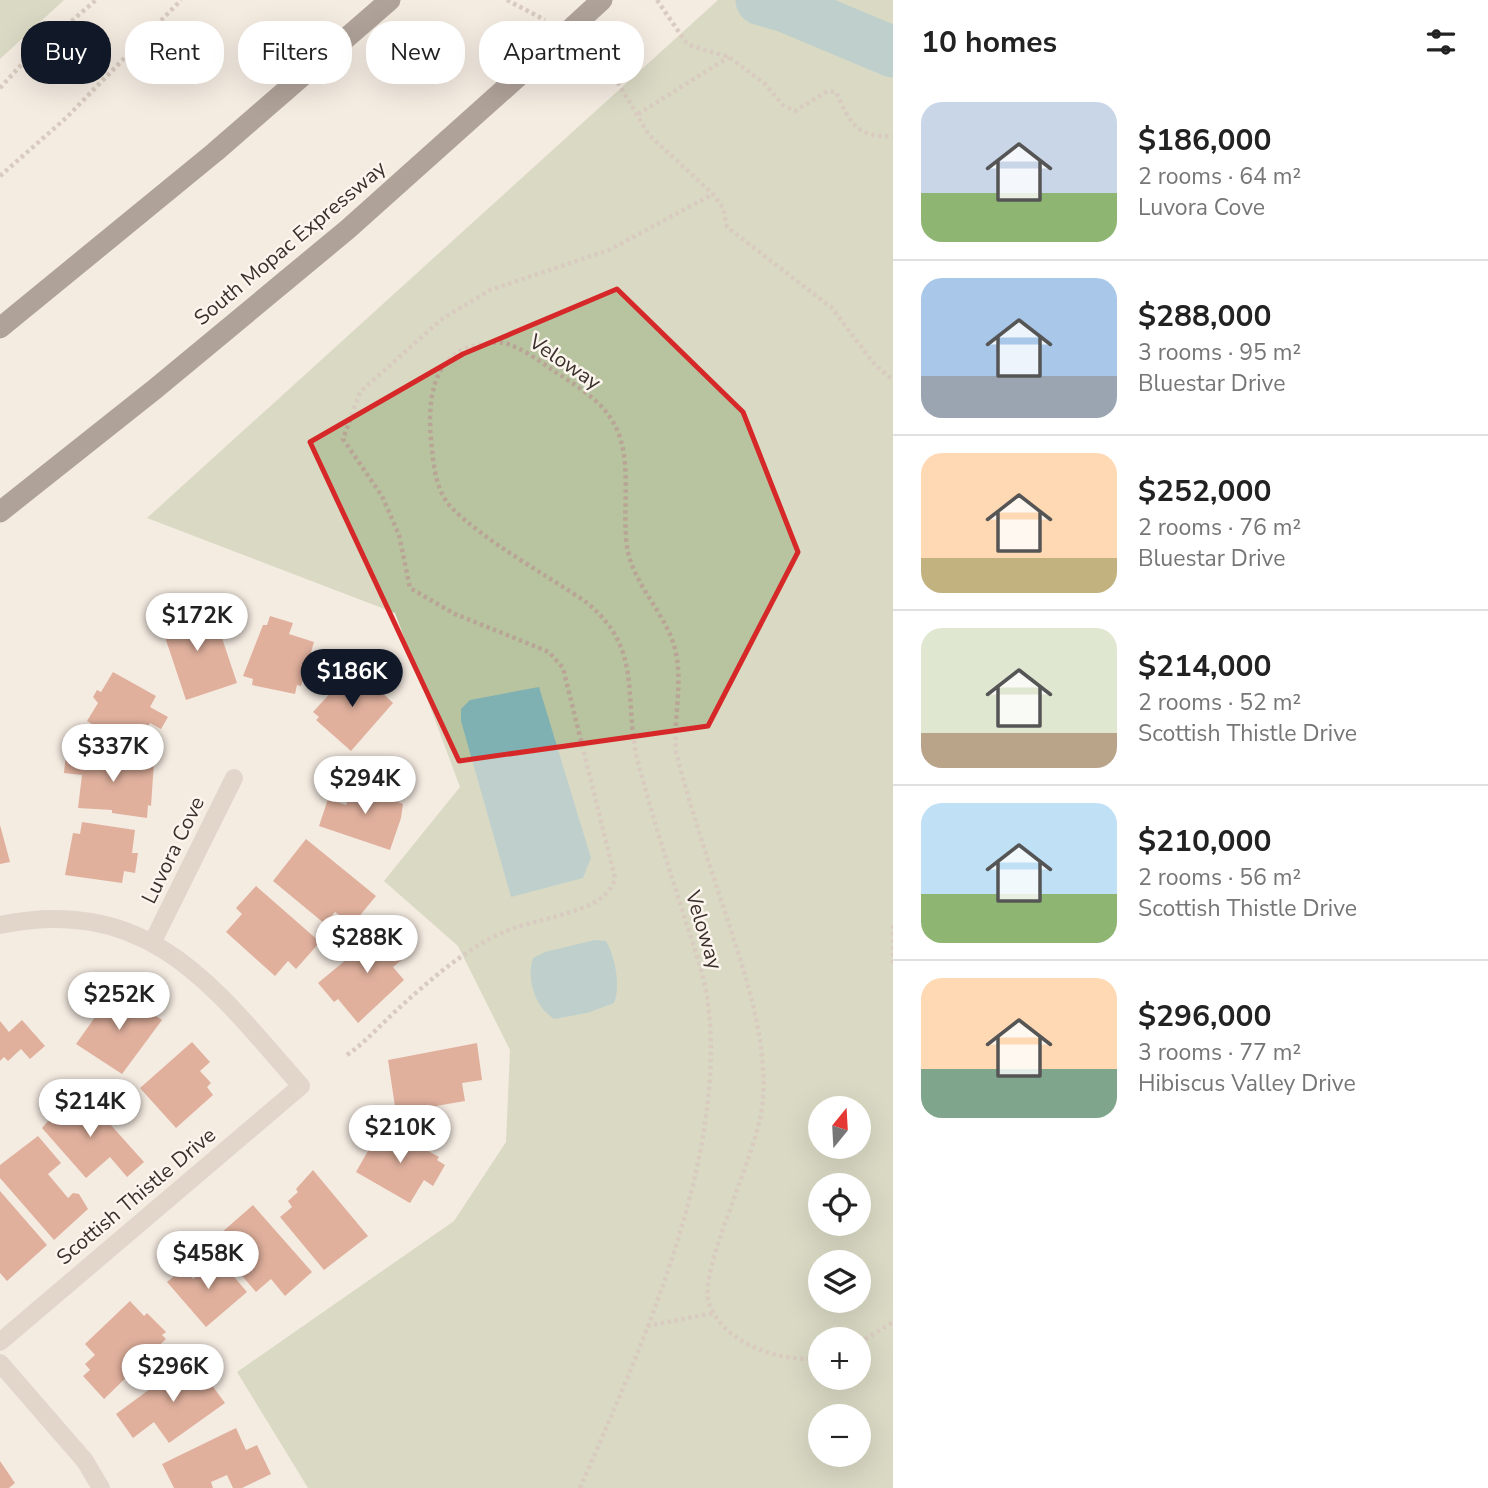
<!DOCTYPE html>
<meta charset="utf-8">
<style>
:root{--surface:#fff;--page:#f2f2f2;--text:#222;--muted:#767676;--line:#e0e0e0;--accent:#111827}
body{margin:0;font-family:"Nunito Sans",sans-serif;background:var(--page);color:var(--text);height:100vh;display:flex;flex-direction:column;font-size:26px;white-space:nowrap}
*{box-sizing:border-box;margin:0}
p{font-size:23px;color:var(--muted)}
.icon{flex:none;width:38px;height:38px;fill:none;stroke:currentColor;stroke-width:2;stroke-linecap:round;stroke-linejoin:round}
.map{position:relative;flex:1;overflow:hidden}
.details{display:flex;flex-direction:column;background:var(--surface);width:595px}
.details>*{flex:none}
.top-card{position:absolute;left:21px;top:21px;width:665px;height:63px;display:flex;gap:14px}
.needle{width:46px;rotate:18deg}
.fabs{position:absolute;left:808px;top:1096px;display:grid;gap:14px}
.fabs a{display:grid;place-items:center;width:63px;height:63px;border-radius:50%;background:var(--surface);box-shadow:0 7px 28px #0002;font-size:35px}
.price{position:absolute;translate:-50% -60px;padding:0 16px;border-radius:24px;background:#fff;color:#222;font-size:23px;line-height:46px;filter:drop-shadow(0 2px 4px #0008)}
.price::after{content:'';position:absolute;left:50%;top:42px;width:21px;height:16px;margin-left:-10px;background:inherit;clip-path:polygon(0 0,100% 0,50% 100%)}
.price.on{background:var(--accent);color:#fff}
ul{padding:0;list-style:none}
li{display:flex;align-items:center;gap:21px;height:175px;padding:0 28px}
li+li{border-top:2px solid var(--line)}
li span{display:grid;place-items:center;flex:none;width:196px;height:140px;border-radius:21px;color:#555}
li>.icon{margin-inline-start:auto}
span .icon{width:84px;height:84px;fill:#fffc;stroke-width:1}
li b{font-size:30px}
h2{display:flex;justify-content:space-between;align-items:center;height:84px;padding:0 28px;font-size:30px}
.chip{padding:0 24px;border-radius:28px;background:var(--surface);box-shadow:0 7px 28px #0002;font-size:24px;line-height:63px}
.chip.on{background:var(--accent);color:#fff}
main{display:flex;flex:1;min-height:0}
.map>svg:first-child{display:block}
</style>
<main>
<div class="map">
<svg width="893" height="1488" viewBox="0 0 893 1488">
<rect width="100%" height="100%" fill="#f4ebe1"/>
<g fill="#b8c4a0" fill-rule="evenodd">
<polygon points="0,0 64,0 0,59"/>
<path d="M718 0H893V1488H308L237 1372 454 1221 506 1142 510 1050 458 946 384 881 460 787 395 613 147 518ZM821 1108H859V1146H821ZM821 1185H859V1223H821ZM821 1262H859V1300H821ZM821 1339H859V1377H821ZM821 1416H859V1454H821Z"/>
</g>
<g fill="#7fb0b2">
<polygon points="539,687 591,858 583,878 511,897 461,721 461,709 470,700"/>
<path d="M595 940 606 941C615 956 621 987 614 1003L587 1013 554 1019C535 1007 526 979 533 958L545 952Z"/>
</g>
<g fill="none" stroke-linecap="round" stroke-linejoin="round">
<polyline stroke="#7fb0b2" stroke-width="51" points="761,0 786,7 893,52"/>
</g>
<g fill="#c8694b">
<polygon points="192,605 197,623 215,617 237,683 186,700 158,616"/>
<polygon points="270,616 293,623 289,634 314,642 301,686 297,685 295,694 252,685 253,679 243,676 263,625 267,625"/>
<polygon points="355,666 393,703 351,751 316,720 319,717 313,712"/>
<polygon points="113,672 156,696 150,707 168,717 161,729 150,723 140,740 133,737 128,746 87,721 98,703 93,697 97,690 101,692"/>
<polygon points="66,753 154,762 151,806 148,805 147,818 112,813 112,810 78,808 82,775 64,773"/>
<polygon points="356,782 400,797 398,802 403,804 401,818 390,850 319,826 328,799 346,805"/>
<polygon points="82,822 135,830 132,853 138,853 135,873 124,871 122,883 65,875 73,833 80,834"/>
<polygon points="0,825 10,862 0,864"/>
<polygon points="306,839 376,896 352,925 335,912 325,924 273,881"/>
<polygon points="256,886 320,942 296,969 288,961 275,976 226,932 242,914 236,908"/>
<polygon points="387,926 410,953 393,967 404,980 358,1023 338,999 334,1002 318,983"/>
<polygon points="115,989 162,1020 122,1074 76,1044"/>
<polygon points="22,1020 45,1046 30,1059 21,1049 8,1061 4,1057 0,1061 0,1021 9,1032"/>
<polygon points="192,1042 210,1062 200,1071 211,1083 207,1087 213,1095 176,1128 140,1088"/>
<polygon points="477,1043 482,1080 462,1083 465,1101 436,1106 437,1109 396,1113 388,1060"/>
<polygon points="83,1094 144,1162 127,1177 110,1157 86,1178 42,1128 54,1114 60,1114"/>
<polygon points="389,1129 439,1157 437,1160 445,1165 433,1186 424,1180 410,1203 356,1172 377,1135 383,1138"/>
<polygon points="38,1136 61,1163 48,1174 68,1198 73,1193 79,1194 88,1209 54,1240 0,1178 0,1165"/>
<polygon points="313,1170 368,1236 324,1270 280,1217 292,1207 288,1201 298,1192 296,1189"/>
<polygon points="0,1191 47,1245 7,1281 0,1273"/>
<polygon points="253,1205 312,1272 285,1296 271,1279 256,1292 212,1241"/>
<polygon points="218,1258 247,1292 206,1327 167,1282 184,1268 193,1279 204,1270 200,1265 204,1261 208,1266"/>
<polygon points="130,1301 144,1316 147,1313 166,1332 162,1335 166,1339 104,1399 83,1376 90,1370 85,1364 95,1355 85,1344"/>
<polygon points="192,1358 225,1403 169,1443 154,1422 133,1438 116,1414"/>
<polygon points="236,1428 246,1450 257,1445 271,1474 242,1488 233,1488 227,1475 211,1482 213,1488 174,1488 162,1464"/>
<polygon points="0,1461 15,1483 9,1488 0,1488"/>
</g>
<g fill="none" stroke-linecap="round" stroke-linejoin="round">
<g stroke="#b9a596" stroke-width="4.5" stroke-dasharray="3.5 3.5" stroke-linecap="butt">
<polyline points="507,0 545,20"/>
<path d="M657 0 685 41 692 46 729 57 764 83 783 105 795 111 828 91 836 92C850 123 857 138 893 136"/>
<polyline points="582,50 611,71 649,135 713,194 723,208 727,227 832,308 875,365 893,380"/>
<polyline points="0,88 23,63 96,0"/>
<polyline points="638,114 729,57"/>
<polyline points="0,176 66,118 181,0"/>
<polyline points="893,925 893,965"/>
<path d="M347 1055C367 1041 381 1024 399 1008 430 980 465 949 504 932 522 924 542 921 561 915 583 908 608 902 615 878L563 668 549 652 455 614 410 588 399 535 382 496 343 439 360 392 442 319 490 290 609 250 713 194"/>
<polyline points="647,1326 714,1313"/>
<polyline points="859,1343 893,1322"/>
<path d="M580 1488C641 1348 724 1166 709 1012 706 977 692 942 682 909 666 860 651 811 638 762 622 697 645 650 586 602 548 576 483 540 452 508 437 493 434 470 432 449 427 411 428 354 477 345 487 343 498 341 508 344 524 350 540 361 554 371 575 385 600 399 613 422 635 459 620 511 628 552 635 584 662 611 673 642 685 678 673 715 676 752 691 810 710 867 729 924 747 981 767 1039 763 1100 760 1151 697 1270 709 1303 724 1345 782 1363 821 1358"/>
</g>
<g stroke="#cdbbac" stroke-width="18">
<path d="M0 925C150 894 214 987 301 1086L0 1342"/>
<polyline points="153,941 234,778"/>
<polyline points="0,1363 85,1461 101,1488"/>
</g>
<g stroke="#5c4a42" stroke-width="21">
<polyline points="0,328 215,152 390,0"/>
<polyline points="0,512 155,389 348,229 529,67"/>
</g>
<polyline stroke="#5c4a42" stroke-width="21" points="529,67 602,0"/>
</g>
<path d="M0 0H893V1488H0ZM617 289 743 412 798 552 708 726 459 761 310 442 463 354Z" fill="#f4ebe1" fill-opacity=".55" fill-rule="evenodd"/>
<path fill="none" stroke="#d62828" stroke-width="5" stroke-linejoin="round" d="M617 289 743 412 798 552 708 726 459 761 310 442 463 354Z"/>
<g text-anchor="middle" stroke-width="5" stroke-linejoin="round" paint-order="stroke">
<g font-size="21" fill="#3b302b" stroke="#fbf5ee">
<text transform="translate(290 243) rotate(-40)" y="7">South Mopac Expressway</text>
<text transform="translate(565 362) rotate(34)" y="7">Veloway</text>
<text transform="translate(173 850) rotate(-64)" y="7">Luvora Cove</text>
<text transform="translate(704 930) rotate(73)" y="7">Veloway</text>
<text transform="translate(136 1196) rotate(-40)" y="7">Scottish Thistle Drive</text>
</g>
</g>
</svg>
<div class="fabs">
<a><svg class="needle" viewBox="-14 -14 28 28"><path d="M0-13l5 13h-10z" fill="#e53935"/><path d="M0 13l5-13h-10z" fill="#767676"/></svg></a>
<a><svg class="icon" aria-label="locate" viewBox="0 0 24 24"><circle cx="12" cy="12" r="6"/><path d="M12 2v4M12 18v4M2 12h4M18 12h4"/></svg></a>
<a><svg class="icon" aria-label="layers" viewBox="0 0 24 24"><path d="M12 4l9 5-9 5-9-5zM3 14l9 5 9-5"/></svg></a>
<a>+</a>
<a>−</a>
</div>
<b class="price" style="left:197px;top:653px">$172K</b>
<b class="price on" style="left:352px;top:709px">$186K</b>
<b class="price" style="left:113px;top:784px">$337K</b>
<b class="price" style="left:365px;top:816px">$294K</b>
<b class="price" style="left:367px;top:975px">$288K</b>
<b class="price" style="left:119px;top:1032px">$252K</b>
<b class="price" style="left:90px;top:1139px">$214K</b>
<b class="price" style="left:400px;top:1165px">$210K</b>
<b class="price" style="left:208px;top:1291px">$458K</b>
<b class="price" style="left:173px;top:1404px">$296K</b>
<div class="top-card">
<a class="chip on">Buy</a>
<a class="chip">Rent</a>
<a class="chip">Filters</a>
<a class="chip">New</a>
<a class="chip">Apartment</a>
</div>
</div>
<section class="details">
<h2>10 homes<svg class="icon" aria-label="filters" viewBox="0 0 24 24"><path d="M4 7h16M4 17h16"/><circle cx="9" cy="7" r="2"/><circle cx="15" cy="17" r="2"/></svg></h2>
<ul>
<li><span style="background:linear-gradient(#c9d6e8 65%,#8fb573 0)"><svg class="icon" aria-label="home" viewBox="0 0 24 24"><path d="M3 11l9-7 9 7M6 9v11h12V9"/></svg></span><div><b>$186,000</b><p>2 rooms · 64 m²</p><p>Luvora Cove</p></div></li>
<li><span style="background:linear-gradient(#a9c7e8 70%,#9aa5b1 0)"><svg class="icon" aria-label="home" viewBox="0 0 24 24"><path d="M3 11l9-7 9 7M6 9v11h12V9"/></svg></span><div><b>$288,000</b><p>3 rooms · 95 m²</p><p>Bluestar Drive</p></div></li>
<li><span style="background:linear-gradient(#ffd9b3 75%,#c2b280 0)"><svg class="icon" aria-label="home" viewBox="0 0 24 24"><path d="M3 11l9-7 9 7M6 9v11h12V9"/></svg></span><div><b>$252,000</b><p>2 rooms · 76 m²</p><p>Bluestar Drive</p></div></li>
<li><span style="background:linear-gradient(#dfe7d0 75%,#b9a48a 0)"><svg class="icon" aria-label="home" viewBox="0 0 24 24"><path d="M3 11l9-7 9 7M6 9v11h12V9"/></svg></span><div><b>$214,000</b><p>2 rooms · 52 m²</p><p>Scottish Thistle Drive</p></div></li>
<li><span style="background:linear-gradient(#bfe0f5 65%,#8fb573 0)"><svg class="icon" aria-label="home" viewBox="0 0 24 24"><path d="M3 11l9-7 9 7M6 9v11h12V9"/></svg></span><div><b>$210,000</b><p>2 rooms · 56 m²</p><p>Scottish Thistle Drive</p></div></li>
<li><span style="background:linear-gradient(#ffd9b3 65%,#7fa58c 0)"><svg class="icon" aria-label="home" viewBox="0 0 24 24"><path d="M3 11l9-7 9 7M6 9v11h12V9"/></svg></span><div><b>$296,000</b><p>3 rooms · 77 m²</p><p>Hibiscus Valley Drive</p></div></li>
</ul>
</section>
</main>
